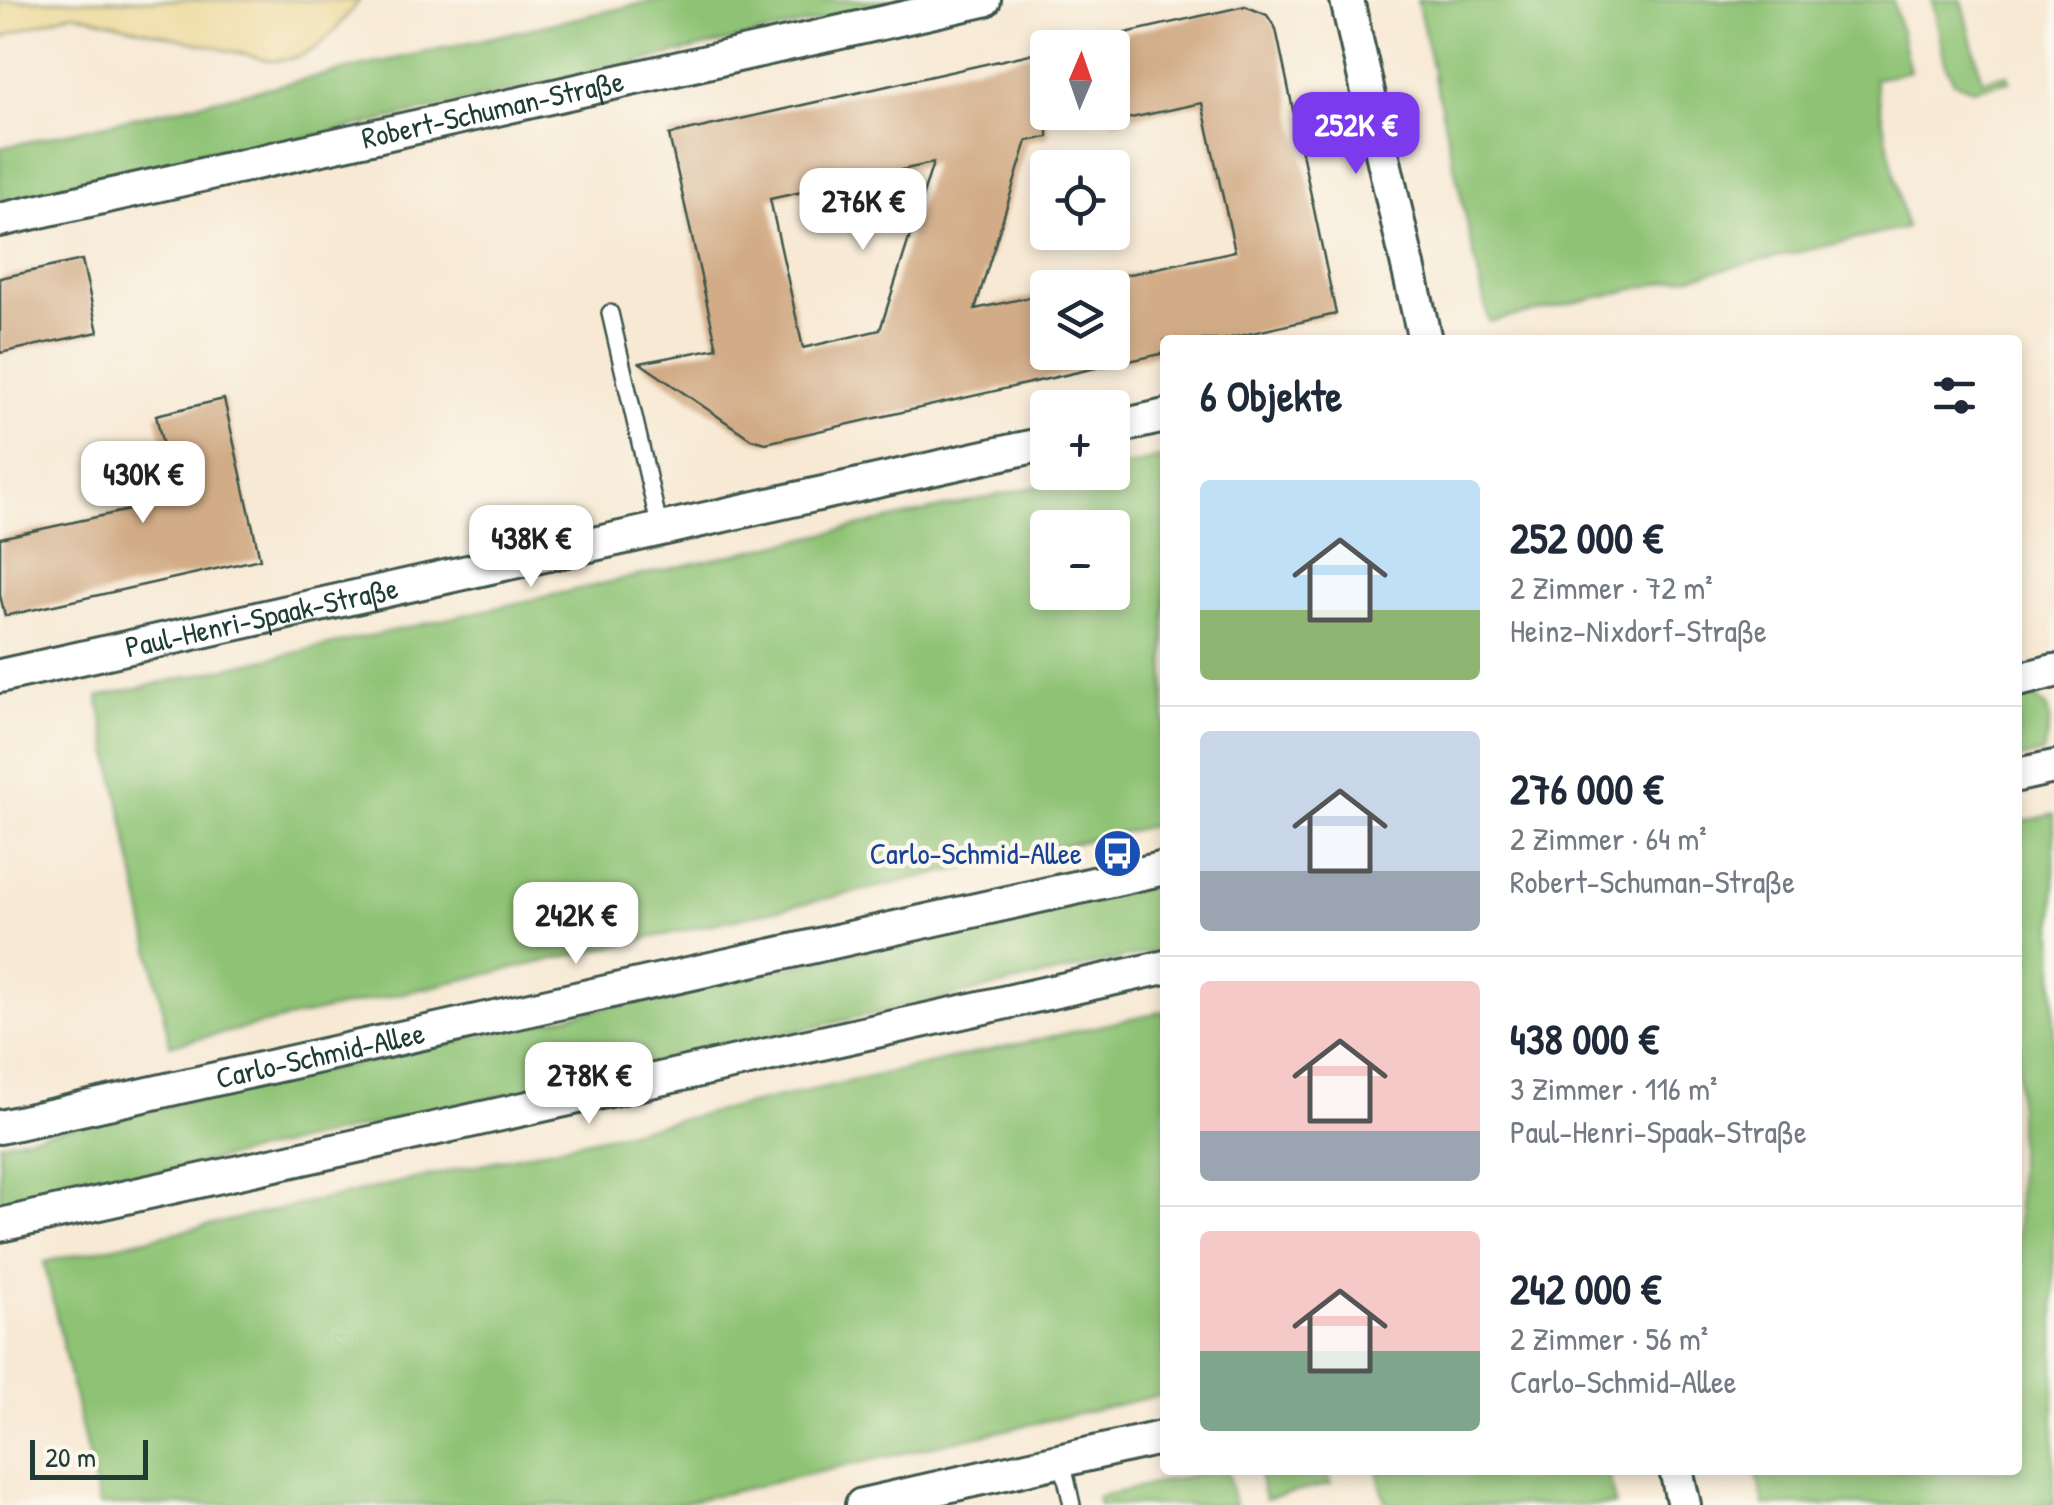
<!DOCTYPE html>
<html lang="de">
<meta charset="utf-8">
<style>
:root{--surface:#fff;--page:#f6f6f7;--text:#1f2937;--muted:#747a83;--line:#e0e1e3;--accent:#7c3aed}
body{margin:0;font-family:"Patrick Hand",sans-serif;background:var(--page);color:var(--text);height:100vh;display:flex;flex-direction:column;font-size:38px;white-space:nowrap}
*{box-sizing:border-box;margin:0}
p{font-size:32px;color:var(--muted)}
.icon{flex:none;width:55px;height:55px;fill:none;stroke:currentColor;stroke-width:2;stroke-linecap:round;stroke-linejoin:round}
.map{position:relative;flex:1;overflow:hidden}
.drawer{position:absolute;left:1160px;top:335px;width:862px;height:1140px;display:flex;flex-direction:column;background:var(--surface);border-radius:10px;box-shadow:0 5px 15px #0003}
.drawer>*{flex:none}
.needle{width:65px;rotate:2deg}
.buttons{position:absolute;left:1030px;top:30px;display:grid;gap:20px}
.buttons a{display:grid;place-items:center;width:100px;height:100px;border-radius:10px;background:var(--surface);box-shadow:0 5px 15px #0003;font-size:50px}
.scale{position:absolute;left:30px;bottom:25px;width:118px;box-sizing:border-box;padding-left:10px;border:5px solid #1f3d34;border-top:0;font-size:28px;line-height:35px;white-space:nowrap;color:#1f3d34;-webkit-text-stroke:8px #fbf7ec;paint-order:stroke}
.price{position:absolute;translate:-50% -85px;padding:0 22px;border-radius:20px;background:#fff;color:#222;font-size:32px;line-height:65px;filter:drop-shadow(0 2px 5px #0008)}
.price::after{content:'';position:absolute;left:50%;top:60px;width:30px;height:22px;margin-left:-15px;background:inherit;clip-path:polygon(0 0,100% 0,50% 100%)}
.price.selected{background:var(--accent);color:#fff}
ul{padding:0;list-style:none}
li{display:flex;align-items:center;gap:30px;height:250px;padding:0 40px}
li+li{border-top:2px solid var(--line)}
li span{display:grid;place-items:center;flex:none;width:280px;height:200px;border-radius:10px;color:#555}
li>.icon{margin-inline-start:auto}
span .icon{width:120px;height:120px;fill:#fffc;stroke-width:1}
li b{font-size:42px}
h2{display:flex;justify-content:space-between;align-items:center;height:120px;padding:0 40px;font-size:42px}
.map>svg:first-child{display:block}
</style>
<div class="map">
<svg width="2054" height="1505" viewBox="0 0 2054 1505">
<rect width="100%" height="100%" fill="#fbf7ec"/>
<filter id="ink" filterUnits="userSpaceOnUse"><feTurbulence type="fractalNoise" baseFrequency=".01" numOctaves="2"/><feDisplacementMap in="SourceGraphic" scale="20" xChannelSelector="R" yChannelSelector="G"/><feConvolveMatrix kernelMatrix="1 2 1 2 8 2 1 2 1" color-interpolation-filters="sRGB"/></filter>
<filter id="wash" filterUnits="userSpaceOnUse"><feTurbulence type="fractalNoise" baseFrequency=".0048" numOctaves="4" result="noise"/><feDisplacementMap in="SourceGraphic" scale="40" xChannelSelector="R" yChannelSelector="G"/><feGaussianBlur stdDeviation="2.25" result="paint"/><feColorMatrix in="noise" values="0 0 0 0 0 0 0 0 0 0 0 0 0 0 0 0 0 1.4 0 .05"/><feComposite in="paint" operator="in"/></filter>
<g filter="url(#wash)">
<rect width="100%" height="100%" fill="#f7e9d4"/>
<g fill="#8ec375" stroke="#568054" stroke-width="2.5" fill-rule="evenodd">
<polygon points="657,0 909,0 220,158 0,206 0,148"/>
<polygon points="1417,0 1893,0 1910,71 1874,79 1906,228 1489,322"/>
<polygon points="1932,0 1962,0 1982,80 2008,74 2010,81 1973,89 1954,82 1946,66"/>
<path d="M1165 457V823L170 1045 98 697 1096 473 1112 472 1113 469ZM1048 528H1112V592H1048Z"/>
<path d="M2018 691C2054 702 2054 718 2043 753L2018 759Z"/>
<polygon points="2054,814 2054,1505 1764,1505 1756,1470 2018,1470 2018,823"/>
<polygon points="1165,883 1165,949 0,1208 0,1143"/>
<polygon points="1165,1011 1165,1394 673,1505 99,1505 44,1262"/>
<polygon points="1215,1470 1227,1470 1235,1505 1099,1505 1097,1497"/>
<polygon points="1258,1470 1328,1470 1331,1484 1265,1499"/>
<polygon points="1377,1470 1608,1470 1615,1505 1386,1505"/>
</g>
<path fill="#eeda9e" stroke="#868c69" stroke-width="2.5" d="M0 0H360C331 33 320 59 272 61L72 13 12 33 0 40Z"/>
<g id="blocks">
<g fill="#d2ac86" fill-rule="evenodd">
<polygon points="1245,6 1267,15 1276,29 1336,314 1222,340 1165,340 1165,353 1112,365 1112,278 1235,251 1202,103 1112,122 1112,36"/>
<path d="M1048 50V137L1027 141 975 309 1048 293V352H1108L1109 365 766 443 751 439 640 363 717 348 669 135ZM933 163 880 330 803 348 770 199Z"/>
<polygon points="82,260 98,332 0,353 0,278"/>
<polygon points="224,399 260,559 5,616 0,595 0,538 175,500 156,415"/>
</g>
</g>
</g>
<g filter="url(#ink)">
<use href="#blocks" fill-opacity="0" stroke="#3f574c" stroke-width="2.5"/>
<g fill="none" stroke-linecap="round" stroke-linejoin="round">
<defs>
<g id="lane">
<polyline points="610,313 660,529"/>
<polyline points="1062,1460 1072,1505"/>
</g>
<g id="street">
<polyline points="1347,0 1425,340"/>
<path id="s1" d="M0 220 984 0"/>
<polyline points="1112,428 1165,416"/>
<path id="s2" d="M0 676 1048 443"/>
<polyline points="2018,680 2054,671"/>
<polyline points="2018,775 2054,767"/>
<path id="s3" d="M0 1127 1165 868"/>
<polyline points="0,1225 1165,967"/>
<polyline points="1676,1470 1684,1505"/>
<polyline points="862,1505 1165,1437"/>
</g>
</defs>
<use href="#lane" stroke="#3f574c" stroke-width="20"/>
<use href="#street" stroke="#3f574c" stroke-width="38"/>
<use href="#lane" stroke="#fff" stroke-width="15"/>
<use href="#street" stroke="#fff" stroke-width="32"/>
</g>
</g>
<defs>
<symbol id="bus-disc" viewBox="-11 -11 22 22"><circle r="9.5" fill="#1a4fb4" stroke="#fbf7ec"/><path d="M-5-6H5V4H4V6H2V4H-2V6H-4V4H-5ZM-3.5-4V0h7V-4ZM-3.5 1.2v1.5H-2V1.2ZM2 1.2v1.5H3.5V1.2Z" fill="#fff"/></symbol>
</defs>
<g fill-rule="evenodd">
<use href="#bus-disc" x="1090" y="826" width="55" height="55"/>
</g>
<g text-anchor="middle" stroke-width="9" stroke-linejoin="round" paint-order="stroke">
<g font-size="30" fill="#1f3d34" stroke="#fbf7ec">
<text dy="10" stroke="none"><textPath href="#s1" startOffset="505">Robert-Schuman-Straße</textPath></text>
<text dy="10" stroke="none"><textPath href="#s2" startOffset="268">Paul-Henri-Spaak-Straße</textPath></text>
<text dy="10" stroke="none"><textPath href="#s3" startOffset="328">Carlo-Schmid-Allee</textPath></text>
</g>
<g font-size="30" fill="#164399" stroke="#fbf7ec" text-anchor="end">
<text x="1082" y="864">Carlo-Schmid-Allee</text>
</g>
</g>
</svg>
<div class="buttons">
<a><svg class="needle" viewBox="-14 -14 28 28"><path d="M0-13l5 13h-10z" fill="#e53935"/><path d="M0 13l5-13h-10z" fill="#747a83"/></svg></a>
<a><svg class="icon" aria-label="locate" viewBox="0 0 24 24"><circle cx="12" cy="12" r="6"/><path d="M12 2v4M12 18v4M2 12h4M18 12h4"/></svg></a>
<a><svg class="icon" aria-label="layers" viewBox="0 0 24 24"><path d="M12 4l9 5-9 5-9-5zM3 14l9 5 9-5"/></svg></a>
<a>+</a>
<a>−</a>
</div>
<div class="scale">20 m</div>
<b class="price selected" style="left:1356px;top:177px">252K €</b>
<b class="price" style="left:863px;top:253px">276K €</b>
<b class="price" style="left:143px;top:526px">430K €</b>
<b class="price" style="left:531px;top:590px">438K €</b>
<b class="price" style="left:576px;top:967px">242K €</b>
<b class="price" style="left:589px;top:1127px">278K €</b>
<section class="drawer">
<h2>6 Objekte<svg class="icon" aria-label="filters" viewBox="0 0 24 24"><path d="M4 7h16M4 17h16"/><circle cx="9" cy="7" r="2"/><circle cx="15" cy="17" r="2"/></svg></h2>
<ul>
<li><span style="background:linear-gradient(#bfe0f5 65%,#8fb573 0)"><svg class="icon" aria-label="home" viewBox="0 0 24 24"><path d="M3 11l9-7 9 7M6 9v11h12V9"/></svg></span><div><b>252 000 €</b><p>2 Zimmer · 72 m²</p><p>Heinz-Nixdorf-Straße</p></div></li>
<li><span style="background:linear-gradient(#c9d6e8 70%,#9aa5b1 0)"><svg class="icon" aria-label="home" viewBox="0 0 24 24"><path d="M3 11l9-7 9 7M6 9v11h12V9"/></svg></span><div><b>276 000 €</b><p>2 Zimmer · 64 m²</p><p>Robert-Schuman-Straße</p></div></li>
<li><span style="background:linear-gradient(#f6c9c9 75%,#9aa5b1 0)"><svg class="icon" aria-label="home" viewBox="0 0 24 24"><path d="M3 11l9-7 9 7M6 9v11h12V9"/></svg></span><div><b>438 000 €</b><p>3 Zimmer · 116 m²</p><p>Paul-Henri-Spaak-Straße</p></div></li>
<li><span style="background:linear-gradient(#f6c9c9 60%,#7fa58c 0)"><svg class="icon" aria-label="home" viewBox="0 0 24 24"><path d="M3 11l9-7 9 7M6 9v11h12V9"/></svg></span><div><b>242 000 €</b><p>2 Zimmer · 56 m²</p><p>Carlo-Schmid-Allee</p></div></li>
</ul>
</section>
</div>
